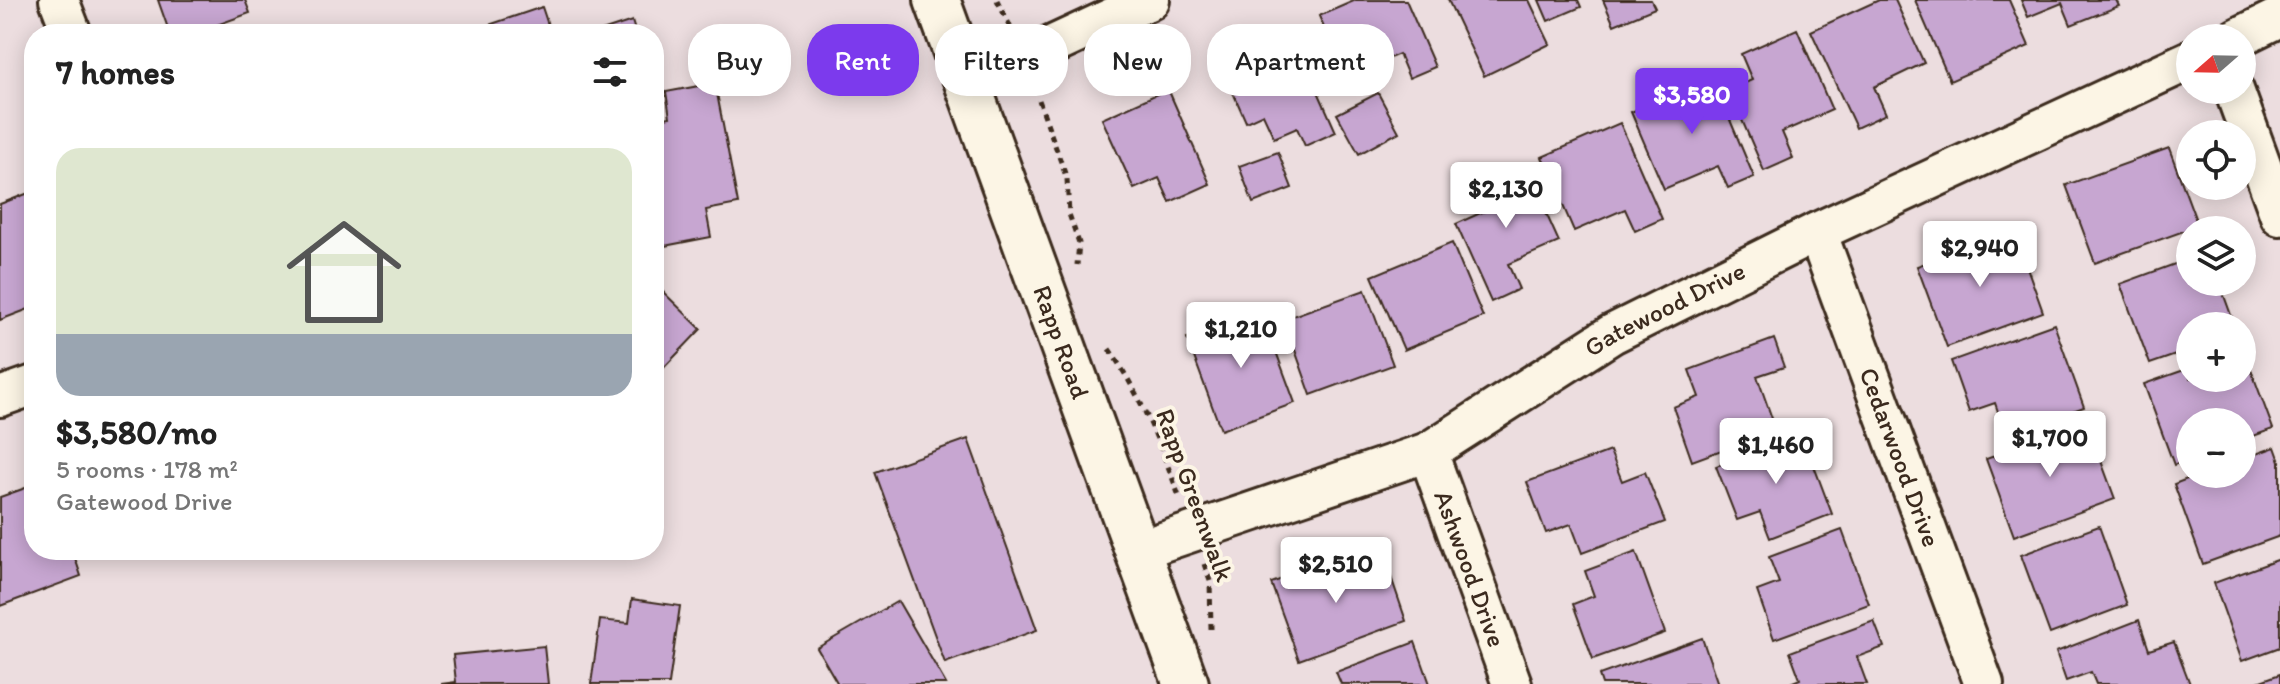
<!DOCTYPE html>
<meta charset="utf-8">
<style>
:root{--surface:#fff;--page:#f6f6f6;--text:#222;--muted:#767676;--line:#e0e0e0;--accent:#7c3aed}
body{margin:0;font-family:Itim,sans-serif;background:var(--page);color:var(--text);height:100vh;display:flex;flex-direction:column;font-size:30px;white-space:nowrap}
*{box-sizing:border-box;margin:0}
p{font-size:26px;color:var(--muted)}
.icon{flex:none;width:44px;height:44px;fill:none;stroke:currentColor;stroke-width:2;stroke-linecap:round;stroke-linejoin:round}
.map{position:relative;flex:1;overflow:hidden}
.side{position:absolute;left:24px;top:24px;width:640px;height:536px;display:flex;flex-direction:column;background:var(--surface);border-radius:32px;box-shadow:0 4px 20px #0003}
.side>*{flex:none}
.top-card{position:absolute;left:688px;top:24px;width:760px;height:72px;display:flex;gap:16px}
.needle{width:52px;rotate:250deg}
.tools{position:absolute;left:2176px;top:24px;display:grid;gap:16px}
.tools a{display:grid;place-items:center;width:80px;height:80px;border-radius:50%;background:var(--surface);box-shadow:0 4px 20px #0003;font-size:40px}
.price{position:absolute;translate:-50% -68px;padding:0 18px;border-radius:8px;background:#fff;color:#222;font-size:26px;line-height:52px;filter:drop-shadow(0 2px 4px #0008)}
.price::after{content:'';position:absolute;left:50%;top:48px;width:24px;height:18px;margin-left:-12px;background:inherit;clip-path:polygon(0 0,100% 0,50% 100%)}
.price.selected{background:var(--accent);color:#fff}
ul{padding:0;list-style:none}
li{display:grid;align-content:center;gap:16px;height:424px;padding:0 32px}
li+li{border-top:2px solid var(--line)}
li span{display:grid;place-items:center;height:248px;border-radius:24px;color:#555}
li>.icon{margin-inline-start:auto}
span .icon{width:144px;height:144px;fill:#fffc;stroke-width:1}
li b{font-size:34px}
h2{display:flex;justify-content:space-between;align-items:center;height:96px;padding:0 32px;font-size:34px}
.tag{padding:0 28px;border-radius:32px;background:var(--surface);box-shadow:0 4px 20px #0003;font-size:28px;line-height:72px}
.tag.selected{background:var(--accent);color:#fff}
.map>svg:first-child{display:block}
</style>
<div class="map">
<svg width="2280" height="684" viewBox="0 0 2280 684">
<rect width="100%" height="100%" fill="#ecdddf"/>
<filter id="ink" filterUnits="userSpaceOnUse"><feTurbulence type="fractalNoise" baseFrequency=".0125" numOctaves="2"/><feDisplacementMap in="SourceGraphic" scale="16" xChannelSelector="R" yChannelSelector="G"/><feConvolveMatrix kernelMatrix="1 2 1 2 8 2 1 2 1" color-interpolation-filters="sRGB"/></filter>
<g filter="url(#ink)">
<g fill="#c7a6d1" stroke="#3b2a1e" stroke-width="2">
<polygon points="158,0 245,0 250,13 192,34 170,34"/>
<polygon points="1356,0 1406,0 1435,67 1409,78 1399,54 1345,77 1319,16"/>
<polygon points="1448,0 1529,0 1550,44 1484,76"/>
<polygon points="1539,0 1578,0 1581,7 1548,21"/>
<polygon points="1603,0 1651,0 1655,8 1614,25"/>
<polygon points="1879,0 1895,0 1924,63 1874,87 1886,114 1856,128 1811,31"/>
<polygon points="1915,0 2009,0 2029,46 1950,81"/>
<polygon points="2021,0 2116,0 2119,6 2071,25 2062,3 2028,17"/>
<polygon points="542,7 551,34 488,34 486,26"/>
<polygon points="632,21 636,34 593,34"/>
<polygon points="1797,29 1832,110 1782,132 1793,158 1764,171 1729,90 1752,80 1741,54"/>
<polygon points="1292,33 1336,132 1305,146 1297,128 1274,138 1263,114 1246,122 1221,65"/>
<polygon points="1712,77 1754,177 1728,188 1718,166 1664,189 1631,112"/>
<polygon points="715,83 738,204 706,210 711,237 659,247 654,220 654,120 670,117 666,92"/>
<polygon points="1168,89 1210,184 1170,202 1159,178 1134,189 1102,119"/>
<polygon points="1378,93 1399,132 1359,154 1337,114"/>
<polygon points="1620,123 1662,219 1635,231 1625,209 1574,231 1542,157"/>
<polygon points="2169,148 2198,226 2095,263 2066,185"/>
<polygon points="1278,152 1292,188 1253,203 1239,166"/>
<polygon points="1524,164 1559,242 1508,264 1519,289 1491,302 1456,224 1487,210 1475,186"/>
<polygon points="34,191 34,307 0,320 0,204"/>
<polygon points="2014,231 2043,312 1947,347 1917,266"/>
<polygon points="1452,243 1483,317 1404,350 1372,276"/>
<polygon points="2183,261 2192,286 2204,282 2219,282 2235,326 2190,326 2190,350 2150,364 2120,284"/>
<polygon points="654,283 701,329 654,378"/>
<polygon points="1365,290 1393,365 1311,395 1284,319"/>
<polygon points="1261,311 1295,403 1221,430 1187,338"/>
<polygon points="2054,324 2084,407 2006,435 1995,403 1969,412 1951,361"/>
<polygon points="1774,339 1784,367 1757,376 1776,430 1692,461 1673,407 1699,397 1689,370"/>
<polygon points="2243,348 2273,429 2242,440 2242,422 2190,422 2190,459 2174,465 2144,384 2190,368 2190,378 2242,378"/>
<polygon points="2087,423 2115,499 2014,536 1986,459"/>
<polygon points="1802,434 1832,514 1770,538 1760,512 1737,520 1716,466"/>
<polygon points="968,439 1037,630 945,663 875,472"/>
<polygon points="2275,447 2280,461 2280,536 2203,564 2174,484 2200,474 2242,474 2242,459"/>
<polygon points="1610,451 1622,481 1645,472 1665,522 1582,553 1571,524 1546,533 1527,482"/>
<polygon points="34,485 34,550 79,550 73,552 81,576 0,606 0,497"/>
<polygon points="2099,526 2127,605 2050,634 2021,555"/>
<polygon points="1842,530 1869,604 1774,639 1757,591 1779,583 1769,557"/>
<polygon points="1636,552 1665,633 1593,659 1573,604 1594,596 1585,571"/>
<polygon points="1354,553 1364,580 1389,571 1406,621 1299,660 1271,583"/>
<polygon points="2280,559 2280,647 2242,661 2214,583"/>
<polygon points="632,599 680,606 669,684 591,684 600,620 629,623"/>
<polygon points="898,601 946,684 838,684 817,648"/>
<polygon points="2139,620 2149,650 2174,642 2190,684 2096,684 2091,672 2066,681 2056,652"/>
<polygon points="1874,621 1884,647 1857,657 1867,684 1788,684 1800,679 1790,652"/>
<polygon points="1702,638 1718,684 1602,684 1599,675"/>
<polygon points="1415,642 1430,684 1341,684 1336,672"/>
<polygon points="544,646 548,684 441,684 456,682 453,655"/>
<polygon points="2280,674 2280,684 2255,684 2255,683"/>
</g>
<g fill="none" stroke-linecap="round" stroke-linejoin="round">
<defs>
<g id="minor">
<polyline points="59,0 72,34"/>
<polyline points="2237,38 2280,17"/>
<polyline points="969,84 1150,0"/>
<polyline points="2234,90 2280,216"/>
<path id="s1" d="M1817 232 1984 684"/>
<polyline points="0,397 34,385"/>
<path id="s2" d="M1428 452 1512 684"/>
<path id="s3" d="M1139 550 1428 452 1612 334 1817 232 2190 60"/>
</g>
<g id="tertiary">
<path id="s4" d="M937 0 1186 684"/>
</g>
</defs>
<use href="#minor" stroke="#3b2a1e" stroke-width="44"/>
<use href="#tertiary" stroke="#3b2a1e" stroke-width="50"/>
<g stroke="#3b2a1e" stroke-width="5" stroke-dasharray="6 6" stroke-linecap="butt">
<polyline points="997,0 1011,28"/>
<polyline points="1039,100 1067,179 1069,214 1079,243 1077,265"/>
<path d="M1109 349C1141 395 1161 446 1180 499"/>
<polyline points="1204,564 1210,581 1211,629"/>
</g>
<use href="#minor" stroke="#fcf5e5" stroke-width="38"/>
<use href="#tertiary" stroke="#fcf5e5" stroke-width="44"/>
</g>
</g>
<g text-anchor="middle" stroke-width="8" stroke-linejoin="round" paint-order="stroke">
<g font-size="26" fill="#3b2a1e" stroke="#fcf5e5">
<text dy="9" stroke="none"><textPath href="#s3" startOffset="582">Gatewood Drive</textPath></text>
<text dy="9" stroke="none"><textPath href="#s4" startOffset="364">Rapp Road</textPath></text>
<text dy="9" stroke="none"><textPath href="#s1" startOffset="240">Cedarwood Drive</textPath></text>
<text transform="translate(1195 495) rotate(70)" y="9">Rapp Greenwalk</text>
<text dy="9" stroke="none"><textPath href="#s2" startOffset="124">Ashwood Drive</textPath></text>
</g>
</g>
</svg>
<div class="tools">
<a><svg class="needle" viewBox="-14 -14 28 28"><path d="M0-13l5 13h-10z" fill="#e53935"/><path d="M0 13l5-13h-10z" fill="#767676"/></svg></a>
<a><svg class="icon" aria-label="locate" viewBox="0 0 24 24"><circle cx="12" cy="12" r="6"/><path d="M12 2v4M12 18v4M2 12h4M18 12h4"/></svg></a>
<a><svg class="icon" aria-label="layers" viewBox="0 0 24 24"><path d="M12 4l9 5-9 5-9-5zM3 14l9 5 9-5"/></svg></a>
<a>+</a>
<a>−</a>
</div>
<b class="price selected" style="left:1692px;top:136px">$3,580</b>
<b class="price" style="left:1506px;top:230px">$2,130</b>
<b class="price" style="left:1980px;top:289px">$2,940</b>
<b class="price" style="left:1241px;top:370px">$1,210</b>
<b class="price" style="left:2050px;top:479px">$1,700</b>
<b class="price" style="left:1776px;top:486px">$1,460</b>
<b class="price" style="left:1336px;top:605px">$2,510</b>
<div class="top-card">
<a class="tag">Buy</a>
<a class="tag selected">Rent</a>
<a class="tag">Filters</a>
<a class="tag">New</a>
<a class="tag">Apartment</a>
</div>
<section class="side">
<h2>7 homes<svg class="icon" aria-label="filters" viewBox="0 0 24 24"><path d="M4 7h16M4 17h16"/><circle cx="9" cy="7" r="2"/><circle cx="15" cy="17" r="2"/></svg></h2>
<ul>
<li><span style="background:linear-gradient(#dfe7d0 75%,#9aa5b1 0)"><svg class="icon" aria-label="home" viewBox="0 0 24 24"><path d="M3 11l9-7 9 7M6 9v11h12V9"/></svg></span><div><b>$3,580/mo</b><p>5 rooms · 178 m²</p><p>Gatewood Drive</p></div></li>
</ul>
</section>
</div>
